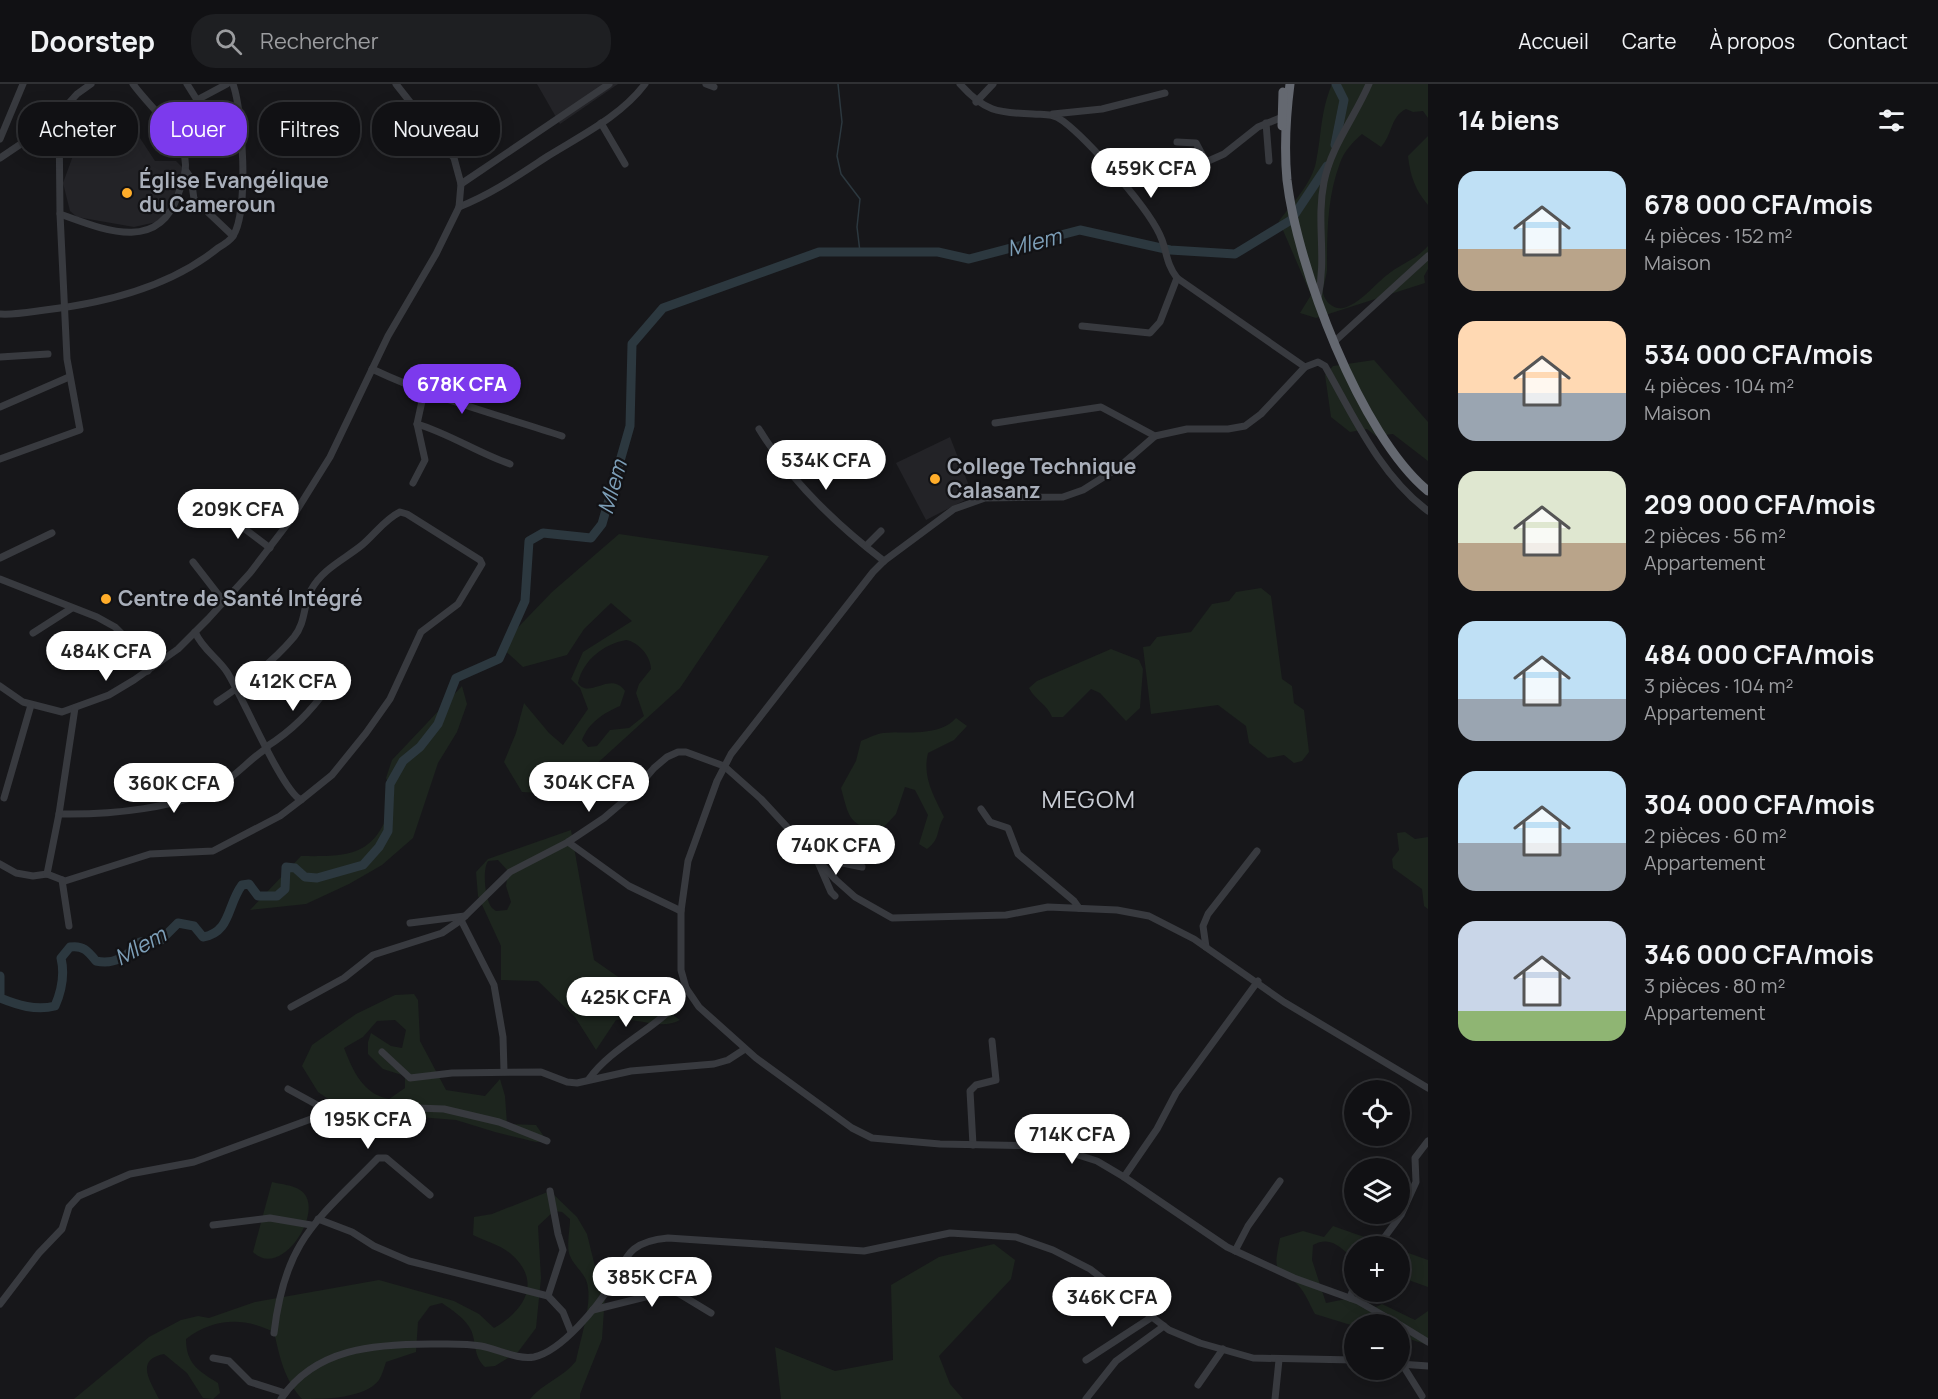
<!DOCTYPE html>
<html lang="fr">
<meta charset="utf-8">
<style>
:root{--surface:#111114;--page:#1e1f22;--text:#f1f3f6;--muted:#9c9da0;--line:#303134;--accent:#7c3aed}
body{margin:0;font-family:Manrope,sans-serif;background:var(--page);color:var(--text);height:100vh;display:flex;flex-direction:column;font-size:22px;white-space:nowrap}
*{box-sizing:border-box;margin:0}
p{font-size:20px;color:var(--muted)}
.icon{flex:none;width:33px;height:33px;fill:none;stroke:currentColor;stroke-width:2;stroke-linecap:round;stroke-linejoin:round}
.map{position:relative;flex:1;overflow:hidden}
.details{display:flex;flex-direction:column;background:var(--surface);width:510px}
.details>*{flex:none}
.banner{position:absolute;left:18px;top:18px;width:570px;height:54px;display:flex;gap:12px}
.fabs{position:absolute;left:1344px;top:996px;display:grid;gap:12px}
.fabs a{display:grid;place-items:center;width:66px;height:66px;border-radius:50%;background:var(--surface);box-shadow:0 3px 15px #0003,0 0 0 2px var(--line);font-size:30px}
.price{position:absolute;translate:-50% -51px;padding:0 14px;border-radius:21px;background:#fff;color:#222;font-size:20px;line-height:39px;filter:drop-shadow(0 2px 3px #0008)}
.price::after{content:'';position:absolute;left:50%;top:36px;width:18px;height:14px;margin-left:-9px;background:inherit;clip-path:polygon(0 0,100% 0,50% 100%)}
.price.selected{background:var(--accent);color:#fff}
ul{padding:0;list-style:none}
li{display:flex;align-items:center;gap:18px;height:150px;padding:0 30px}
li span{display:grid;place-items:center;flex:none;width:168px;height:120px;border-radius:18px;color:#555}
li>.icon{margin-inline-start:auto}
span .icon{width:72px;height:72px;fill:#fffc;stroke-width:1}
li b{font-size:26px}
h2{display:flex;justify-content:space-between;align-items:center;height:72px;padding:0 30px;font-size:26px}
.pill{padding:0 21px;border-radius:24px;background:var(--surface);box-shadow:0 3px 15px #0003,0 0 0 2px var(--line);font-size:21px;line-height:54px}
.pill.selected{background:var(--accent);color:#fff}
header{display:flex;align-items:center;gap:36px;box-sizing:border-box;height:84px;padding:0 30px;background:var(--surface);border-bottom:2px solid var(--line)}
header strong{font-size:28px}
nav{display:flex;gap:33px;margin-inline-start:auto;font-size:21px}
.search{width:420px;height:54px;background:var(--page);display:flex;align-items:center;gap:15px;box-sizing:border-box;padding:0 21px;border-radius:24px;color:var(--muted);font-size:22px}
main{display:flex;flex:1;min-height:0}
.map>svg:first-child{display:block}
</style>
<header>
<strong>Doorstep</strong>
<div class="search"><svg class="icon" aria-label="search" viewBox="0 0 24 24"><circle cx="10" cy="10" r="6"/><path d="M15 15l6 6"/></svg>Rechercher</div>
<nav><a>Accueil</a><a>Carte</a><a>À propos</a><a>Contact</a></nav>
</header>
<main>
<div class="map">
<svg width="1428" height="1315" viewBox="0 0 1428 1315">
<rect width="100%" height="100%" fill="#17171a"/>
<g fill="#232327">
<polygon points="537,0 618,0 560,40"/>
<polygon points="117,42 129,44 136,48 155,77 176,77 182,83 182,96 176,114 161,137 134,143 77,133 70,127 63,99 74,69 103,59"/>
<polygon points="950,353 973,412 926,436 896,379"/>
</g>
<g fill="#1d251e" fill-rule="evenodd">
<path d="M1332 0H1428V34L1423 27 1413 28 1406 25C1390 33 1393 50 1381 63L1362 50C1353 58 1344 67 1340 79 1327 113 1327 150 1327 187 1326 194 1323 202 1323 209 1325 218 1334 226 1343 224 1359 221 1375 200 1387 191 1399 181 1417 175 1428 162V185L1424 192 1425 199 1316 234 1300 229 1311 211 1279 137C1292 120 1312 99 1316 78 1322 49 1320 29 1332 0Z"/>
<path d="M1428 52V121C1415 106 1410 91 1408 72Z"/>
<polygon points="1374,276 1428,338 1428,377 1393,350 1376,352 1367,345 1350,348 1331,333 1325,291 1333,282"/>
<path d="M619 450 769 472 680 604 591 685 542 709 522 708 504 678 516 649 524 619 549 649 563 661 588 625 580 604 571 595 583 568 632 537 611 519 584 545 567 571 523 583 500 562 552 508ZM626 556C639 558 651 573 651 585L639 600 636 609 644 632 629 644 610 646 597 662 588 663 582 656C589 638 604 629 620 622L625 607C611 586 589 616 578 599 583 576 604 560 626 556Z"/>
<polygon points="1261,504 1271,512 1282,595 1292,602 1294,619 1304,626 1309,668 1302,677 1294,679 1284,671 1268,674 1249,659 1246,642 1218,621 1151,630 1143,563 1150,562 1157,553 1191,548 1212,520 1229,517 1236,508"/>
<path d="M1111 565 1139 576 1143 585 1140 624 1126 637 1100 609 1091 605 1063 633H1052C1047 620 1035 616 1029 604L1037 597Z"/>
<path d="M462 602 467 620 457 648 438 679 413 754 382 781 349 800 306 820 250 826 301 772C356 773 377 770 394 713L386 694 392 676Z"/>
<path d="M956 634 967 642 954 656 928 669C922 693 934 712 944 733 936 745 941 755 927 765L919 760 928 731 915 706 905 703 896 730 882 745C849 744 849 733 841 704L856 677 861 657C868 654 876 650 883 649 906 647 940 653 956 634Z"/>
<path d="M571 746 594 876 680 936C660 947 638 933 616 936L596 966 575 933 538 897 501 896V862L478 812 476 788 488 775ZM498 776 508 787 506 802 511 818 507 826 496 827 492 824C485 816 482 786 488 777Z"/>
<polygon points="1405,748 1415,755 1428,753 1428,825 1424,822 1422,805 1393,784 1392,775 1399,766 1397,749"/>
<path d="M414 910 418 916 420 957 446 1006 485 1012 500 995 505 1012 507 1040 536 1041 547 1057 536 1058 495 1048 456 1036 407 1032 360 1037 318 1008 302 982 312 961 356 930 395 911ZM395 936 406 946 402 964 391 962 371 949 368 958V970L383 985 405 992V1004L389 1015C363 1010 353 987 344 964L363 953 377 937Z"/>
<path d="M272 1098C280 1100 293 1101 300 1106 328 1123 282 1197 253 1168Z"/>
<path d="M550 1107 577 1133 587 1150 601 1207 605 1211 602 1255 580 1310V1315H530C543 1299 564 1293 576 1277 580 1257 591 1223 588 1204 587 1190 575 1184 570 1172 566 1164 570 1145 570 1135L562 1128 554 1127 538 1142 541 1194 536 1244 518 1268 495 1282 485 1283C473 1272 477 1260 471 1246 465 1234 452 1226 442 1219L430 1222 418 1238 416 1268 386 1278C384 1284 382 1291 379 1296 365 1315 323 1315 302 1315 284 1295 280 1274 274 1248 243 1233 214 1234 186 1255 186 1280 199 1287 218 1299L220 1309 213 1315 203 1314 187 1289 164 1270C134 1276 151 1298 159 1315H74L149 1253 181 1236 198 1232 209 1234 255 1218 379 1196 454 1217 479 1230 494 1244C524 1227 543 1198 511 1170 501 1161 484 1157 473 1151L474 1133 492 1130Z"/>
<path d="M1333 1142 1390 1162H1354V1175C1341 1164 1331 1151 1313 1161L1312 1176 1326 1219 1356 1213 1376 1223 1382 1220 1415 1236 1428 1227V1261L1400 1252V1240L1354 1242 1315 1230C1310 1221 1305 1208 1298 1201 1275 1179 1273 1191 1280 1154L1303 1147 1324 1153Z"/>
<polygon points="994,1160 1015,1176 1011,1195 939,1272 950,1300 963,1315 781,1315 775,1263 835,1287 893,1276 891,1201 939,1173"/>
<polygon points="1400,1166 1428,1176 1428,1203 1400,1193"/>
</g>
<g fill="none" stroke-linecap="round" stroke-linejoin="round">
<polyline stroke="#2c383f" stroke-width="1.5" points="838,0 842,38 837,72 841,90 860,115 857,143 860,168"/>
<g stroke="#2c383f" stroke-width="9">
<polyline points="1335,61 1344,16 1336,0"/>
<path d="M0 892V914C17 921 36 927 55 922 62 906 65 891 61 874L70 863C83 861 88 867 96 877 115 881 128 872 140 858L161 856 178 839 194 842 203 853C231 848 227 821 242 801L249 800 258 812H277L285 805 286 783 295 784 305 793 317 794 363 781 379 763 388 747 390 700 403 677 420 663 438 640 456 594 499 575 525 517 529 457 543 449 591 454 602 440 630 342 632 260 663 224 819 168H938L969 175 1080 146 1170 166 1235 170 1291 136 1327 82"/>
</g>
<g stroke="#383a3f" stroke-width="7">
<polyline points="187,0 197,16 227,0"/>
<polyline points="706,0 714,3"/>
<path d="M960 0C984 27 997 29 1033 30 1045 31 1052 29 1063 37 1088 56 1152 127 1162 156 1167 170 1167 181 1177 194L1305 283"/>
<polyline points="976,18 993,0"/>
<polyline points="1053,30 1102,25 1165,9"/>
<path d="M59 31 60 130C102 145 158 170 178 111 183 96 189 83 183 67 174 42 148 21 133 0"/>
<polyline points="601,39 625,80"/>
<polyline points="1266,39 1269,77"/>
<polyline points="0,55 23,0"/>
<polyline points="1177,58 1196,59 1206,78 1224,70 1258,43 1285,32"/>
<polyline points="0,74 49,41 77,10 91,0"/>
<polyline points="186,87 191,94 194,115 233,152"/>
<polyline points="461,100 609,0"/>
<path d="M459 123C492 110 519 91 548 72 582 51 621 32 645 0"/>
<path d="M1318 214C1327 172 1316 138 1324 98 1331 62 1355 33 1369 0"/>
<path d="M0 230C15 231 30 228 45 226 106 219 170 203 218 164 223 161 230 157 233 152 249 128 243 28 233 0"/>
<polyline points="1082,242 1150,249 1160,238 1177,194"/>
<polyline points="1335,257 1428,172"/>
<polyline points="0,273 48,270"/>
<path d="M372 285C433 314 498 331 562 352"/>
<polyline points="0,323 69,293"/>
<polyline points="995,339 1101,323 1155,352"/>
<path d="M417 340C450 350 478 369 510 380"/>
<path d="M759 345C790 396 837 441 884 477"/>
<polyline points="0,375 80,346 67,275 60,130"/>
<polyline points="413,399 425,376 417,340 424,308"/>
<polyline points="221,427 270,464"/>
<polyline points="866,462 881,447"/>
<polyline points="0,474 52,449"/>
<polyline points="193,478 224,518"/>
<polyline points="0,495 97,533 115,543 131,559 148,587"/>
<path d="M195 548C203 566 217 573 227 588 242 611 282 707 301 716L332 691 366 649 390 615 421 548 458 520 482 480 480 476 407 430 400 428C385 435 375 450 362 461 345 475 322 485 311 506 303 522 306 538 294 553 272 579 245 599 217 618"/>
<polyline points="33,549 72,524"/>
<polyline points="0,602 23,618 62,628 109,611 134,596 178,565 208,535 250,489 292,434 330,373 388,252 436,170 459,123 461,100 454,74 396,0"/>
<path d="M266 663C293 646 311 627 329 602"/>
<polyline points="4,714 31,621"/>
<polyline points="981,725 990,738 1008,744 1018,770 1074,817 1079,824"/>
<path d="M59 730C107 731 182 725 223 699 239 689 251 674 267 664"/>
<polyline points="568,758 629,802 681,827"/>
<polyline points="818,774 862,783"/>
<polyline points="818,778 831,808 835,812"/>
<polyline points="0,780 16,789 33,792 47,790 65,797 150,770 213,767 280,732 301,716"/>
<polyline points="47,790 59,730 75,624"/>
<polyline points="62,796 69,842"/>
<polyline points="461,836 494,901 503,953 504,987"/>
<polyline points="410,839 465,832"/>
<polyline points="1206,863 1203,842 1208,830 1257,767"/>
<polyline points="291,923 344,894 373,871 442,849 461,836 510,788 568,758 604,734 631,711 654,684 667,673 678,668 686,668 724,682 761,715 836,796 855,813 892,834 1006,831 1048,823 1117,826 1149,832 1194,855 1284,918 1428,1004"/>
<polyline points="382,968 410,994 452,989 541,988 567,998 577,999 631,987 714,980 728,976 745,965"/>
<path d="M589 995C614 959 671 939 686 904"/>
<polyline points="288,1005 330,1028"/>
<polyline points="973,1061 970,1007 976,1001 996,996 992,957"/>
<polyline points="1124,1093 1157,1045 1176,1009 1258,897"/>
<polyline points="318,1135 352,1148 374,1162 409,1177 548,1212 563,1228 571,1248"/>
<polyline points="213,1141 270,1134 311,1141"/>
<polyline points="1378,1162 1401,1131 1416,1098 1415,1074 1428,1057"/>
<polyline points="1235,1167 1248,1142 1280,1097"/>
<polyline points="548,1212 563,1166 558,1150 550,1107"/>
<polyline points="1350,1214 1354,1202"/>
<polyline points="0,1220 39,1169 62,1145 69,1123 79,1112 130,1090 194,1078 330,1028 389,1023 444,1025 499,1038 547,1057"/>
<polyline points="593,1226 669,1207 678,1209 711,1229"/>
<path d="M1398 1240 1358 1217 1294 1194 1227 1163 1124 1093 1097 1077 1050 1062 940 1060 872 1054 852 1044 756 974 699 923 686 904 681 886V827L688 777 717 697 731 670 873 488 884 477 954 425 985 414 1063 413 1083 406 1118 384 1155 352 1187 345H1228L1245 342 1261 330 1305 283 1318 278 1325 282C1354 333 1380 391 1428 427"/>
<polyline points="1400,1241 1428,1258"/>
<path d="M274 1249C285 1155 317 1137 378 1074H386L430 1111"/>
<polyline points="213,1274 229,1277 250,1298 285,1309"/>
<polyline points="1086,1276 1152,1233"/>
<polyline points="1400,1280 1428,1282"/>
<polyline points="1402,1280 1422,1312"/>
<polyline points="1198,1301 1223,1265"/>
<path d="M281 1315C315 1264 375 1260 431 1260 448 1260 465 1259 481 1262 498 1265 517 1276 534 1273 562 1267 598 1222 612 1199 619 1188 624 1173 634 1165 644 1157 656 1155 668 1154L864 1167 950 1149 1016 1153 1053 1166 1090 1185 1169 1246 1200 1259 1253 1274 1354 1276"/>
<polyline points="1086,1315 1116,1277 1164,1242"/>
<polyline points="1275,1315 1279,1276"/>
</g>
<g stroke="#646870" stroke-width="9">
<path d="M1290 0C1286 31 1284 64 1287 96 1297 182 1360 351 1428 407"/>
<polyline points="1282,42 1283,8"/>
</g>
</g>
<g fill="#ffad2a" stroke="#121215" stroke-width="2">
<circle cx="127" cy="109" r="6"/>
<circle cx="935" cy="395" r="6"/>
<circle cx="106" cy="515" r="6"/>
</g>
<g text-anchor="middle" stroke-width="4.5" stroke-linejoin="round" paint-order="stroke">
<g font-size="21" font-weight="bold" fill="#a9afba" stroke="#121215" text-anchor="start">
<text x="139" y="104">Église Evangélique<tspan x="139" dy="24">du Cameroun</tspan></text>
<text x="947" y="390">College Technique<tspan x="947" dy="24">Calasanz</tspan></text>
<text x="118" y="522">Centre de Santé Intégré</text>
</g>
<g font-size="22" font-style="italic" fill="#7d9fb8" stroke="#121215">
<text transform="translate(1034 158) rotate(-14)" y="8">Mlem</text>
<text transform="translate(612 403) rotate(-74)" y="8">Mlem</text>
<text transform="translate(140 862) rotate(-29)" y="8">Mlem</text>
</g>
<g font-size="24" letter-spacing="1.5" fill="#caced6" stroke="#121215">
<text x="1089" y="724">MEGOM</text>
</g>
</g>
</svg>
<div class="fabs">
<a><svg class="icon" aria-label="locate" viewBox="0 0 24 24"><circle cx="12" cy="12" r="6"/><path d="M12 2v4M12 18v4M2 12h4M18 12h4"/></svg></a>
<a><svg class="icon" aria-label="layers" viewBox="0 0 24 24"><path d="M12 4l9 5-9 5-9-5zM3 14l9 5 9-5"/></svg></a>
<a>+</a>
<a>−</a>
</div>
<b class="price" style="left:1151px;top:115px">459K CFA</b>
<b class="price selected" style="left:462px;top:331px">678K CFA</b>
<b class="price" style="left:826px;top:407px">534K CFA</b>
<b class="price" style="left:238px;top:456px">209K CFA</b>
<b class="price" style="left:106px;top:598px">484K CFA</b>
<b class="price" style="left:293px;top:628px">412K CFA</b>
<b class="price" style="left:589px;top:729px">304K CFA</b>
<b class="price" style="left:174px;top:730px">360K CFA</b>
<b class="price" style="left:836px;top:792px">740K CFA</b>
<b class="price" style="left:626px;top:944px">425K CFA</b>
<b class="price" style="left:368px;top:1066px">195K CFA</b>
<b class="price" style="left:1072px;top:1081px">714K CFA</b>
<b class="price" style="left:652px;top:1224px">385K CFA</b>
<b class="price" style="left:1112px;top:1244px">346K CFA</b>
<div class="banner">
<a class="pill">Acheter</a>
<a class="pill selected">Louer</a>
<a class="pill">Filtres</a>
<a class="pill">Nouveau</a>
</div>
</div>
<section class="details">
<h2>14 biens<svg class="icon" aria-label="filters" viewBox="0 0 24 24"><path d="M4 7h16M4 17h16"/><circle cx="9" cy="7" r="2"/><circle cx="15" cy="17" r="2"/></svg></h2>
<ul>
<li><span style="background:linear-gradient(#bfe0f5 65%,#b9a48a 0)"><svg class="icon" aria-label="home" viewBox="0 0 24 24"><path d="M3 11l9-7 9 7M6 9v11h12V9"/></svg></span><div><b>678 000 CFA/mois</b><p>4 pièces · 152 m²</p><p>Maison</p></div></li>
<li><span style="background:linear-gradient(#ffd9b3 60%,#9aa5b1 0)"><svg class="icon" aria-label="home" viewBox="0 0 24 24"><path d="M3 11l9-7 9 7M6 9v11h12V9"/></svg></span><div><b>534 000 CFA/mois</b><p>4 pièces · 104 m²</p><p>Maison</p></div></li>
<li><span style="background:linear-gradient(#dfe7d0 60%,#b9a48a 0)"><svg class="icon" aria-label="home" viewBox="0 0 24 24"><path d="M3 11l9-7 9 7M6 9v11h12V9"/></svg></span><div><b>209 000 CFA/mois</b><p>2 pièces · 56 m²</p><p>Appartement</p></div></li>
<li><span style="background:linear-gradient(#bfe0f5 65%,#9aa5b1 0)"><svg class="icon" aria-label="home" viewBox="0 0 24 24"><path d="M3 11l9-7 9 7M6 9v11h12V9"/></svg></span><div><b>484 000 CFA/mois</b><p>3 pièces · 104 m²</p><p>Appartement</p></div></li>
<li><span style="background:linear-gradient(#bfe0f5 60%,#9aa5b1 0)"><svg class="icon" aria-label="home" viewBox="0 0 24 24"><path d="M3 11l9-7 9 7M6 9v11h12V9"/></svg></span><div><b>304 000 CFA/mois</b><p>2 pièces · 60 m²</p><p>Appartement</p></div></li>
<li><span style="background:linear-gradient(#c9d6e8 75%,#8fb573 0)"><svg class="icon" aria-label="home" viewBox="0 0 24 24"><path d="M3 11l9-7 9 7M6 9v11h12V9"/></svg></span><div><b>346 000 CFA/mois</b><p>3 pièces · 80 m²</p><p>Appartement</p></div></li>
</ul>
</section>
</main>
